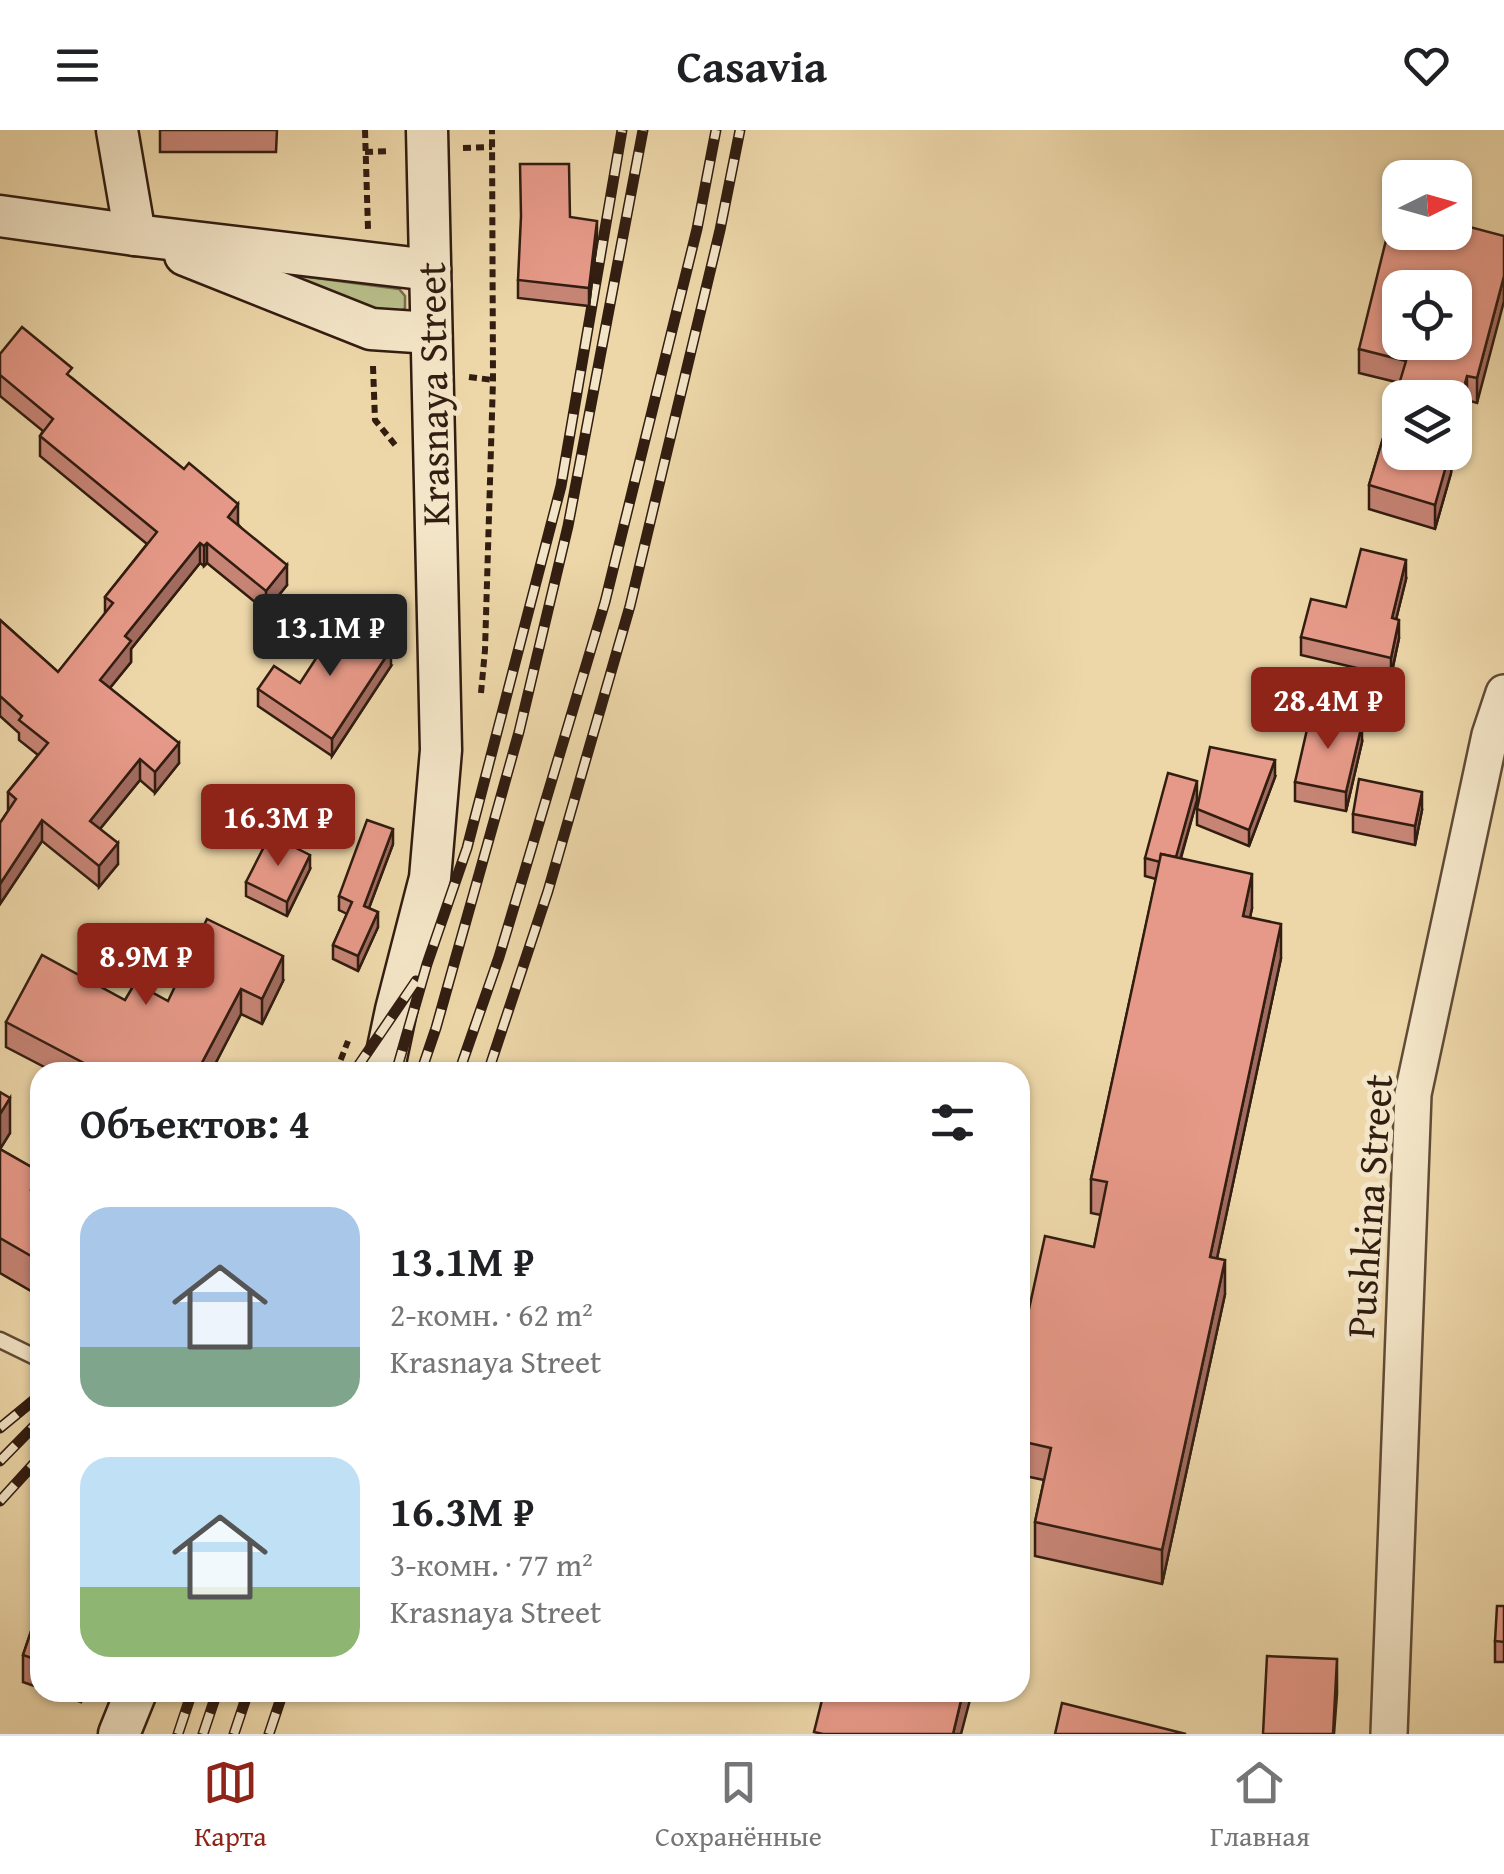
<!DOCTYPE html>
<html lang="ru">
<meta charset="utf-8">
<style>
:root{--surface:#fff;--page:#f6f6f6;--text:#202124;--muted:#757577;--line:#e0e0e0;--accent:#8f2418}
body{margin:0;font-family:"Gentium Book Plus",serif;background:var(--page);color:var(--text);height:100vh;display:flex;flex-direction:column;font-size:38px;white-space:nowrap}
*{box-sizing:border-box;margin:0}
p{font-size:32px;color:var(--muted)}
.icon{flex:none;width:55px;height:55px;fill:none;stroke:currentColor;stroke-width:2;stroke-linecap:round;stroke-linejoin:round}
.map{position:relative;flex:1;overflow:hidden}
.panel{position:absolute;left:30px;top:932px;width:1000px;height:640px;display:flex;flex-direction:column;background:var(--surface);border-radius:30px;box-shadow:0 2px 8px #0004}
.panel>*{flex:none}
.needle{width:65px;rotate:85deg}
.fabs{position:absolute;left:1382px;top:30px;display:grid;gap:20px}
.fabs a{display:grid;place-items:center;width:90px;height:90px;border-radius:20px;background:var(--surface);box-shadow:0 2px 8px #0004;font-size:50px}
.price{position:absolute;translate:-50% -85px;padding:0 22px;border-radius:10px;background:var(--accent);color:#fff;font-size:32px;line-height:65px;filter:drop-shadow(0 2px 5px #0008)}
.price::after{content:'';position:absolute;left:50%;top:60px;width:30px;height:22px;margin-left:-15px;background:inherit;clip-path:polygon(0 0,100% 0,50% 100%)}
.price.selected{background:#222;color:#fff}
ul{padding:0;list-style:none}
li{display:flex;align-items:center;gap:30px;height:250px;padding:0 50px}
li span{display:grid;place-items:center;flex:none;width:280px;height:200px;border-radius:30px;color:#555}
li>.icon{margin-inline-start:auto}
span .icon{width:120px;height:120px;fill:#fffc;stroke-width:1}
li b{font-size:42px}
h2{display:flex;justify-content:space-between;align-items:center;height:120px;padding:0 50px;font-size:42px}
header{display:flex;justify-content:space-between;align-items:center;height:130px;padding:0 50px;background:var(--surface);font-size:45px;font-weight:700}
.menu{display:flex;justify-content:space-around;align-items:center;height:140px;border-top:2px solid var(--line);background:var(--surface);font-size:28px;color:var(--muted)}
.menu a{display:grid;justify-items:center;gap:5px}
.menu .selected{color:var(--accent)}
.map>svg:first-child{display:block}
</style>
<header><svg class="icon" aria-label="menu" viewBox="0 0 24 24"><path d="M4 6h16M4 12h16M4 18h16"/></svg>Casavia<svg class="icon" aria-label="heart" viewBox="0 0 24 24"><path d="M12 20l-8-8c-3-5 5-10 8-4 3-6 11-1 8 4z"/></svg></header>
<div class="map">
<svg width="1504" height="1604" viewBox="0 0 1504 1604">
<rect width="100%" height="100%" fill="#edd7a9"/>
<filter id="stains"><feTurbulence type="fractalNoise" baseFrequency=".002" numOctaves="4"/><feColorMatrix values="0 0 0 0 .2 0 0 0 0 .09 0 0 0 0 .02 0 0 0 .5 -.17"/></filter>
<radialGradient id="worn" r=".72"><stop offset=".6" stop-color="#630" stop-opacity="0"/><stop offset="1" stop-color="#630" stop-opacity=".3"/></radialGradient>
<polygon fill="#b8be89" stroke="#756e4d" stroke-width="2.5" points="285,144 399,159 405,166 405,178 397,184 381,184"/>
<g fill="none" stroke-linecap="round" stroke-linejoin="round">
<defs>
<polyline id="service" points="0,1210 35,1227"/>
<polyline id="tertiary" points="1389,1604 1413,964 1490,605 1504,563"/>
<g id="secondary">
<polyline points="117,0 135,105"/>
<polyline points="0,86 135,105 430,140"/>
<polyline points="185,125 371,199 431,203"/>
<polyline points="383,942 396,880 430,748 441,620 427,0"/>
<polyline points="119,1604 136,1562"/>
</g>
</defs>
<use href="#service" stroke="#614c37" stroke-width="19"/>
<use href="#tertiary" stroke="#614c37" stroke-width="40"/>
<use href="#secondary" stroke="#321d11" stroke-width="45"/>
<g stroke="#321d11" stroke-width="6" stroke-dasharray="8 5" stroke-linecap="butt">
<polyline points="365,0 368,99"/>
<polyline points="463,18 492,17"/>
<polyline points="365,22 391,21"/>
<polyline points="373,236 375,290 396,316"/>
<polyline points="469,247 493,250"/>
<polyline points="481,563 485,520 493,250 492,0"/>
<polyline points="336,942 348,911"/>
</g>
<use href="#service" stroke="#f3e5c7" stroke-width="14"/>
<use href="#tertiary" stroke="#f3e5c7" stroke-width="35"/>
<use href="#secondary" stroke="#f3e5c7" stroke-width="40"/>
<defs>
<g id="rail">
<polyline points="354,942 416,851"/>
<polyline points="396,942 427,834 467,718 561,356 622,0"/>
<polyline points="421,942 436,898 519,602 568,396 643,0"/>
<polyline points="459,942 499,827 605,472 697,99 716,0"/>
<polyline points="488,942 548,761 630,476 720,100 740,0"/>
<polyline points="0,1298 40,1265"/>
<polyline points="0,1331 40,1290"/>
<polyline points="0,1371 40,1327"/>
<polyline points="178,1604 192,1562"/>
<polyline points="203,1604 217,1562"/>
<polyline points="234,1604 248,1562"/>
<polyline points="269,1604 283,1562"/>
</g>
</defs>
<use href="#rail" stroke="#321d11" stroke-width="11"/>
<use href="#rail" stroke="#f3e5c7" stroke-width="8" stroke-dasharray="22" stroke-linecap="butt"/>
</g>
<g fill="#c68475" stroke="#321d11" stroke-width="2.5">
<polygon points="160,0 277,0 276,22 160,22"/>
<polygon points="570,87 597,109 589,176 518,168 518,150"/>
<polygon points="1504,106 1477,273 1467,270 1455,314 1455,268 1451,343 1435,399 1369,379 1369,355 1400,253 1359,243 1359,219"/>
<polygon points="0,224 72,248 238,394 287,455 266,481 207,433 204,436 200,433 131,519 131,532 110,558 179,633 155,663 140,650 100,699 118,734 99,757 42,711 0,774 0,693 8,681 8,662 38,625 19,610 19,603 0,586 0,490 58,542 105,484 105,467 147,414 40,326 40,306 43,301 0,266"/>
<polygon points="1406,449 1396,489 1399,508 1391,546 1301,525 1301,507 1346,477"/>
<polygon points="391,536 332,626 258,576 258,559 300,553"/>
<polygon points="1362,612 1346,681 1295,671 1295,652"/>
<polygon points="1275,647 1249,716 1197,695 1197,679"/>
<polygon points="1197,670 1181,728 1252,778 1250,787 1281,828 1217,1128 1225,1164 1162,1454 1035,1426 1035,1392 1044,1350 1020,1345 1020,1220 1094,1117 1101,1085 1091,1083 1091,1049 1156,749 1145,746 1145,728"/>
<polygon points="1422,680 1415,715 1353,702 1353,684"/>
<polygon points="393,714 369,778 378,797 358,841 333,829 333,815 347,784 339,780 339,766"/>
<polygon points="310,739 287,786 246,766 246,752"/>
<polygon points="283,851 262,894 241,884 211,942 54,942 6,917 6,892 125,870 168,871"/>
<polygon points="0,962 10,1003 0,1019 40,1042 38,1165 0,1143"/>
<polygon points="40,1475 40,1558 23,1552 23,1525"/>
<polygon points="1504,1476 1504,1532 1495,1532 1495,1511"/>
<polygon points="54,1562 84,1562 81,1572"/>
</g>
<g fill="#a16b5f" stroke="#321d11" stroke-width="2.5">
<polygon points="597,91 597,109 589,176 589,158"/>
<polygon points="1504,146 1504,171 1477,273 1477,248"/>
<polygon points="1467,246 1467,270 1455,314 1455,290"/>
<polygon points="1447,322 1453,322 1451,343 1435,399 1435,375"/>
<polygon points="238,374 238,394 228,407 228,387"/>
<polygon points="200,413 200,433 131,519 131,532 100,570 100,550 125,506"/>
<polygon points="207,413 207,433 204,436 204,416"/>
<polygon points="1406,430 1406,449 1392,506 1392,488"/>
<polygon points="287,435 287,455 266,481 266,461"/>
<polygon points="1399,490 1399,508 1391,546 1391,528"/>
<polygon points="391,519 391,536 332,626 332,609"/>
<polygon points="1362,594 1362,612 1346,681 1346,662"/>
<polygon points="179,613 179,633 155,663 155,642"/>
<polygon points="140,629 140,650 90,711 90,691"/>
<polygon points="1275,630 1275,647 1249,716 1249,700"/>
<polygon points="1197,651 1197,670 1173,754 1173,736"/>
<polygon points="1422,662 1422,680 1415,715 1415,696"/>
<polygon points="42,690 42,711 0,774 0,754"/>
<polygon points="393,699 393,714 364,791 364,776"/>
<polygon points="118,713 118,734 99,757 99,736"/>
<polygon points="310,725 310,739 287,786 287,772"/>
<polygon points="1252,744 1252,778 1243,820 1243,786"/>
<polygon points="378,782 378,797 358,841 358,826"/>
<polygon points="1281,794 1281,828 1210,1161 1210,1127"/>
<polygon points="283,826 283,851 262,894 262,869"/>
<polygon points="241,859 241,884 211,942 197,942"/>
<polygon points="10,968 10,1003 0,1019 0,984"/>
<polygon points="40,1045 40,1080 31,1060"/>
<polygon points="40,1125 40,1160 38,1165 38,1130"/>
<polygon points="1225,1130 1225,1164 1162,1454 1162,1420"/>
<polygon points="1337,1529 1337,1564 1334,1604 1333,1604"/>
<polygon points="963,1562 972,1562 961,1604 953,1604"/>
</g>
<g fill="#e69988" stroke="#321d11" stroke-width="2.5" fill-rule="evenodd">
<polygon points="520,34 569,34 570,87 597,91 589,158 518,150 521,86"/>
<path d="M1394 78 1400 79V102H1455V93L1504 106V146L1477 248 1467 246 1455 290V268H1400V322H1450L1435 375 1369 355 1406 231 1359 219ZM1400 158H1455V212H1400Z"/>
<polygon points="22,197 72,238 67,244 110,279 184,339 189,333 238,374 228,387 287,435 266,461 207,413 204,416 200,413 125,506 131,511 100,550 179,613 155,642 140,629 90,691 118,713 99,736 42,690 0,754 0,693 16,669 8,662 48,613 19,590 22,586 0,566 0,490 58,542 113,473 105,467 157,402 40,306 53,289 0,245 0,224"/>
<polygon points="1361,419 1406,430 1392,488 1399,490 1391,528 1301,507 1311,469 1346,477"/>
<polygon points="343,487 391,519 332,609 258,559 274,536 300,553"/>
<polygon points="1311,582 1362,594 1346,662 1295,652"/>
<polygon points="1210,617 1275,630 1249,700 1197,679"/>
<polygon points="1168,643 1197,651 1176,727 1161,724 1160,732 1145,728"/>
<polygon points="1359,649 1422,662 1415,696 1353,684"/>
<polygon points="367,690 393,699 364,776 378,782 358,826 333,815 352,772 339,766"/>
<polygon points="270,705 310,725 287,772 246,752"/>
<polygon points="1161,724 1252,744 1243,786 1281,794 1210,1127 1225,1130 1162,1420 1035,1392 1051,1318 1020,1311 1020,1220 1045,1106 1094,1117 1107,1052 1091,1049"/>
<polygon points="207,789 283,826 262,869 241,859 197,942 101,942 6,892 42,825 125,870 135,853 168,871"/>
<polygon points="0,962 10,968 0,984"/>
<polygon points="0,1019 40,1042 40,1045 31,1060 40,1065 40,1125 38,1130 0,1108"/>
<polygon points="40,1475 40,1531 23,1525"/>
<polygon points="1497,1476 1504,1476 1504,1512 1495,1511"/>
<polygon points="1267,1526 1337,1529 1333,1604 1263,1604"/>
<polygon points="824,1562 963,1562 953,1604 823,1604 814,1602"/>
<polygon points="1062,1573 1186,1604 1055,1604"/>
</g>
<g text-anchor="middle" stroke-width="10" stroke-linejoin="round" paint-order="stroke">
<g font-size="40" fill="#321d11" stroke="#f3e5c7">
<text transform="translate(433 264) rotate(-91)" y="14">Krasnaya Street</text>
<text transform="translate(1369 1076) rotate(-86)" y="14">Pushkina Street</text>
</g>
</g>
<rect width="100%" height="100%" filter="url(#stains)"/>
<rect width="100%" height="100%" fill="url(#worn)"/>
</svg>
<div class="fabs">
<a><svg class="needle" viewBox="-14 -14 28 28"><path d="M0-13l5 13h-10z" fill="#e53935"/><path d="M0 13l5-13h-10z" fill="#757577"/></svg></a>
<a><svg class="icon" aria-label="locate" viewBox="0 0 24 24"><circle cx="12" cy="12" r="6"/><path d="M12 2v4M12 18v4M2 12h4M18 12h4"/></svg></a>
<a><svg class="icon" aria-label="layers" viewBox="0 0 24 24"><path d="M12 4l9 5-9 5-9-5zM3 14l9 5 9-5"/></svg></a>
</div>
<b class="price selected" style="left:330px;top:549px">13.1M ₽</b>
<b class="price" style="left:1328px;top:622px">28.4M ₽</b>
<b class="price" style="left:278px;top:739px">16.3M ₽</b>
<b class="price" style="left:146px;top:878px">8.9M ₽</b>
<section class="panel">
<h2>Объектов: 4<svg class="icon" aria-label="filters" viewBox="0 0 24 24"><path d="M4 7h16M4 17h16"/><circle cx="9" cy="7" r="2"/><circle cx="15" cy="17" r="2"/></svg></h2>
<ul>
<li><span style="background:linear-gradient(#a9c7e8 70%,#7fa58c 0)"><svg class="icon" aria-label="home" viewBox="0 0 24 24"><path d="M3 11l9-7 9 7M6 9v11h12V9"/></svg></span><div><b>13.1M ₽</b><p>2-комн. · 62 m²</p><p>Krasnaya Street</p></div></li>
<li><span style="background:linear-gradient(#bfe0f5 65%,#8fb573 0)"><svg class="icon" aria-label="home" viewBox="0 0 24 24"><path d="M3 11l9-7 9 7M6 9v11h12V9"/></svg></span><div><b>16.3M ₽</b><p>3-комн. · 77 m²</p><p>Krasnaya Street</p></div></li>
</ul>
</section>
</div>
<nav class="menu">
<a class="selected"><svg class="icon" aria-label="map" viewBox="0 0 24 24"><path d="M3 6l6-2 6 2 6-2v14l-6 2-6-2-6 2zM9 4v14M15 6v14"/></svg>Карта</a>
<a><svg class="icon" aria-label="saved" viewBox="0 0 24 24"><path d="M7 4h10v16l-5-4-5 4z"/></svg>Сохранённые</a>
<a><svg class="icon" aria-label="home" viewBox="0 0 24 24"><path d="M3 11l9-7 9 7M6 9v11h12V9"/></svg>Главная</a>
</nav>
